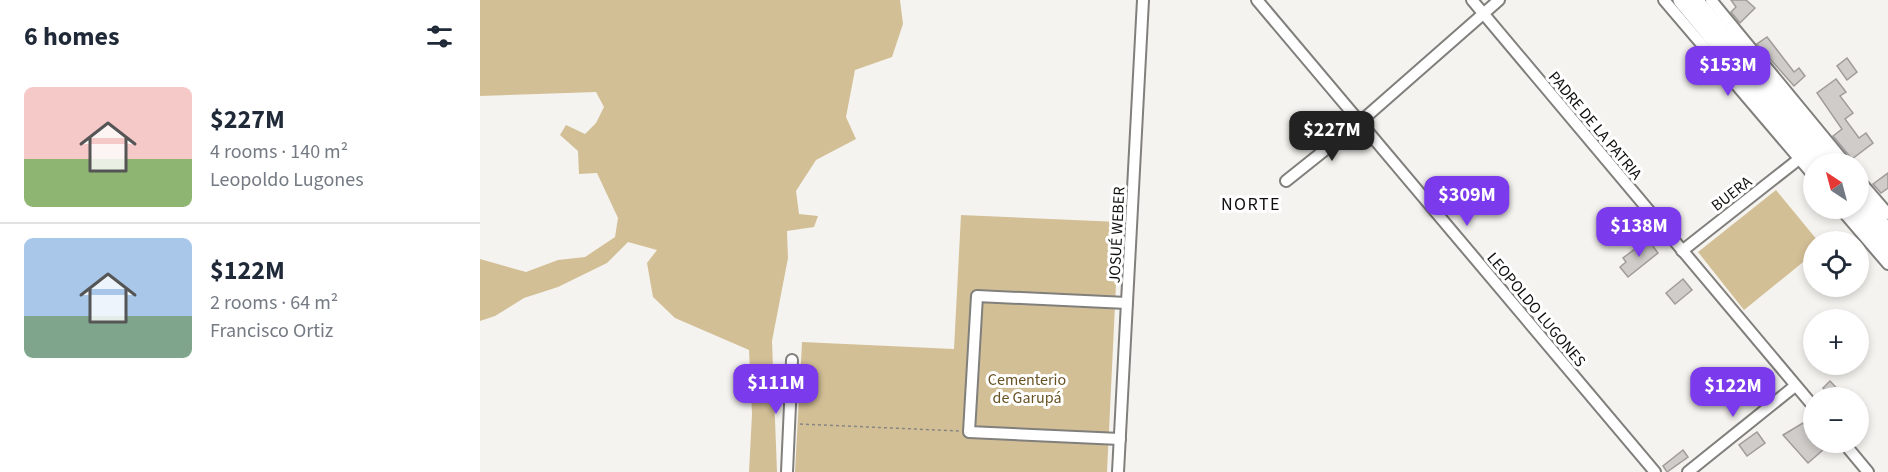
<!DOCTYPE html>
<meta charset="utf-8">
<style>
:root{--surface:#fff;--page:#f2f2f3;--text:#1f2937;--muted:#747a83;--line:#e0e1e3;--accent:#7c3aed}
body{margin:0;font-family:"Source Sans 3",sans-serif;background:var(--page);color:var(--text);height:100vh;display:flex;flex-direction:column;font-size:22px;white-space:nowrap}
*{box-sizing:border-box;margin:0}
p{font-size:20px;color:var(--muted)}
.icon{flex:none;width:33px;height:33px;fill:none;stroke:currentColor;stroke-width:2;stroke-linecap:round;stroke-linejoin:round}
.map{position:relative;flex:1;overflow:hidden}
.side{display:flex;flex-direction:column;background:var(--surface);width:480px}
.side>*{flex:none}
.needle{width:39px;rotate:324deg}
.tools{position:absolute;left:1323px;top:153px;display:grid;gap:12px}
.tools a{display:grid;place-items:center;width:66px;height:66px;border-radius:50%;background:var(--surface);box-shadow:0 3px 9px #0003;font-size:30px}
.price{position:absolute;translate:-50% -51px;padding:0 14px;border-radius:12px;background:var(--accent);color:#fff;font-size:20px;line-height:39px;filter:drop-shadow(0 2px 3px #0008)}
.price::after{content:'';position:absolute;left:50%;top:36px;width:18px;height:14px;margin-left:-9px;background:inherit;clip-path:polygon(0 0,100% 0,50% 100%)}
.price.active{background:#222;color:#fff}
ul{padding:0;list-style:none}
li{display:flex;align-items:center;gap:18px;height:150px;padding:0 24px}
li+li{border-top:2px solid var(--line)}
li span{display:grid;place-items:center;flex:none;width:168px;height:120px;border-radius:9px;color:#555}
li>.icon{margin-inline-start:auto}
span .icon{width:72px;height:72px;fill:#fffc;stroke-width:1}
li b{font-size:26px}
h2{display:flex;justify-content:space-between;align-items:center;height:72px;padding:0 24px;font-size:26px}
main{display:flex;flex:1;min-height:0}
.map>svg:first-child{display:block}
</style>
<main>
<section class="side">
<h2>6 homes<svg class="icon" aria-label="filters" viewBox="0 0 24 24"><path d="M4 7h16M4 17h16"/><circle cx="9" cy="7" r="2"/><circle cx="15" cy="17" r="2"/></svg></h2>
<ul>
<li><span style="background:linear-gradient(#f6c9c9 60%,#8fb573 0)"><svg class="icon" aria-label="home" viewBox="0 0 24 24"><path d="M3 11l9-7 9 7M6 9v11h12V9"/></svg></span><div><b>$227M</b><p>4 rooms · 140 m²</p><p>Leopoldo Lugones</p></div></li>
<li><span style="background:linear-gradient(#a9c7e8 65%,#7fa58c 0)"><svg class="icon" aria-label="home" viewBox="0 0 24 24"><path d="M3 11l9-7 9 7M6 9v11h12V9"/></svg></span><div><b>$122M</b><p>2 rooms · 64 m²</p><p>Francisco Ortiz</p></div></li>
</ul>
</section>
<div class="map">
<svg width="1408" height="472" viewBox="0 0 1408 472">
<rect width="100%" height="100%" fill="#f5f3ef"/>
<g fill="#d3bf96">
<polygon points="0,0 420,0 423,24 412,57 375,70 366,117 376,139 336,160 316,191 319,214 338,216 334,227 307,231 308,258 292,341 297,472 269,472 272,414 269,350 195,318 173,297 167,263 177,250 148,242 127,263 78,287 44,298 15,316 0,321 0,259 46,272 78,260 105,257 135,237 138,218 117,173 99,174 98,151 80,135 86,125 105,134 116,123 124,107 116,92 0,96"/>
<polygon points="1296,190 1338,241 1334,242 1333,254 1264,310 1218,252"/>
<polygon points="481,215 639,222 627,472 315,472 322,342 474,349"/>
</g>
<g fill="#cfccc9" stroke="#9f9c99" stroke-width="1.5">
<polygon points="1251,0 1266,0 1275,8 1260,23 1251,12 1256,7"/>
<polygon points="1287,37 1314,72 1319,68 1325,76 1314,86 1277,44"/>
<polygon points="1367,58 1377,72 1367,80 1357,66"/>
<polygon points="1356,79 1366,92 1360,96 1373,113 1365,119 1379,138 1386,133 1393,143 1372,159 1353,136 1362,129 1337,93"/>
<polygon points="1408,173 1408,188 1401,193 1393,184"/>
<polygon points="1168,239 1178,253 1148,277 1140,267 1146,262 1143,258"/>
<polygon points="1203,279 1212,290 1195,304 1186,293"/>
<polygon points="1350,381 1366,398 1352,398 1343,388"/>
<polygon points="1323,423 1334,436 1334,442 1352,442 1328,463 1303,435"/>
<polygon points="1277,432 1285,443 1267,456 1259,445"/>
<polygon points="1203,450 1208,457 1187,472 1183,466"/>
</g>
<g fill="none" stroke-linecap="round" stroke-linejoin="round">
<defs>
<g id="street">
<polyline points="777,0 1175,472"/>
<polyline points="992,0 1334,407"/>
<polyline points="1184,0 1334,176"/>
<polyline points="1231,0 1366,164"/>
<polyline points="1378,179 1408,214"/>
<polyline points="806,181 880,122 1019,0"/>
<polyline points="1360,208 1408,264"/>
<polyline points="1202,251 1319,159"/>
<polyline points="640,439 489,432 497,296 647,303"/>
<polyline points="1363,442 1388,472"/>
<polyline points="307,472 312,360"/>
<polyline points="638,472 663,0"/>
<polyline points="1208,472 1315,386"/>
</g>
<g id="secondary">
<polyline points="1201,0 1337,164"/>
<polyline points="1215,0 1352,164"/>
<polyline points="1378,196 1408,232"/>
<polyline points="1374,208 1408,249"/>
</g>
</defs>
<use href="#street" stroke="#817f7c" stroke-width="14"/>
<use href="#secondary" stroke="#817f7c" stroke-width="18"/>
<polyline stroke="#878683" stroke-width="1.5" stroke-dasharray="3 3" stroke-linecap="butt" points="320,424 480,431"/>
<use href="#street" stroke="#fff" stroke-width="10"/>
<use href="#secondary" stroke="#fff" stroke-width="15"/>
</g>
<g text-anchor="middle" stroke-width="6" stroke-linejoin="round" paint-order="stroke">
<g font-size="16" fill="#100f0e" stroke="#fff">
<text transform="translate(1116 125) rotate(50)" y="6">PADRE DE LA PATRIA</text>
<text transform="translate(1251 193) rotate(-38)" y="6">BUERA</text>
<text transform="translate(636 235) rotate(-87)" y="6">JOSUÉ WEBER</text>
<text transform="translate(1057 309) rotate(50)" y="6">LEOPOLDO LUGONES</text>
</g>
<g font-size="16" fill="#685223" stroke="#fff">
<text x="547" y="385">Cementerio<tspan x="547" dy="18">de Garupá</tspan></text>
</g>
<g font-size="18" letter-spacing="1.5" fill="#100f0e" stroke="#fff">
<text x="771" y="210">NORTE</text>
</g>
</g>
</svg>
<div class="tools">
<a><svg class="needle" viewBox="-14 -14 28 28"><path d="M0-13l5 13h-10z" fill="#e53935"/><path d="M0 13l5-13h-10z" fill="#747a83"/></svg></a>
<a><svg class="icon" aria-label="locate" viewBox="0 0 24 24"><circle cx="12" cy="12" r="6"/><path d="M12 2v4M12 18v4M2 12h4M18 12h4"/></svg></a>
<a>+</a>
<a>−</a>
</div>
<b class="price" style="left:1248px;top:97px">$153M</b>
<b class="price active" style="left:852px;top:162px">$227M</b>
<b class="price" style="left:987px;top:227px">$309M</b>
<b class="price" style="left:1159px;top:258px">$138M</b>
<b class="price" style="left:296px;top:415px">$111M</b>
<b class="price" style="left:1253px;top:418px">$122M</b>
</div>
</main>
